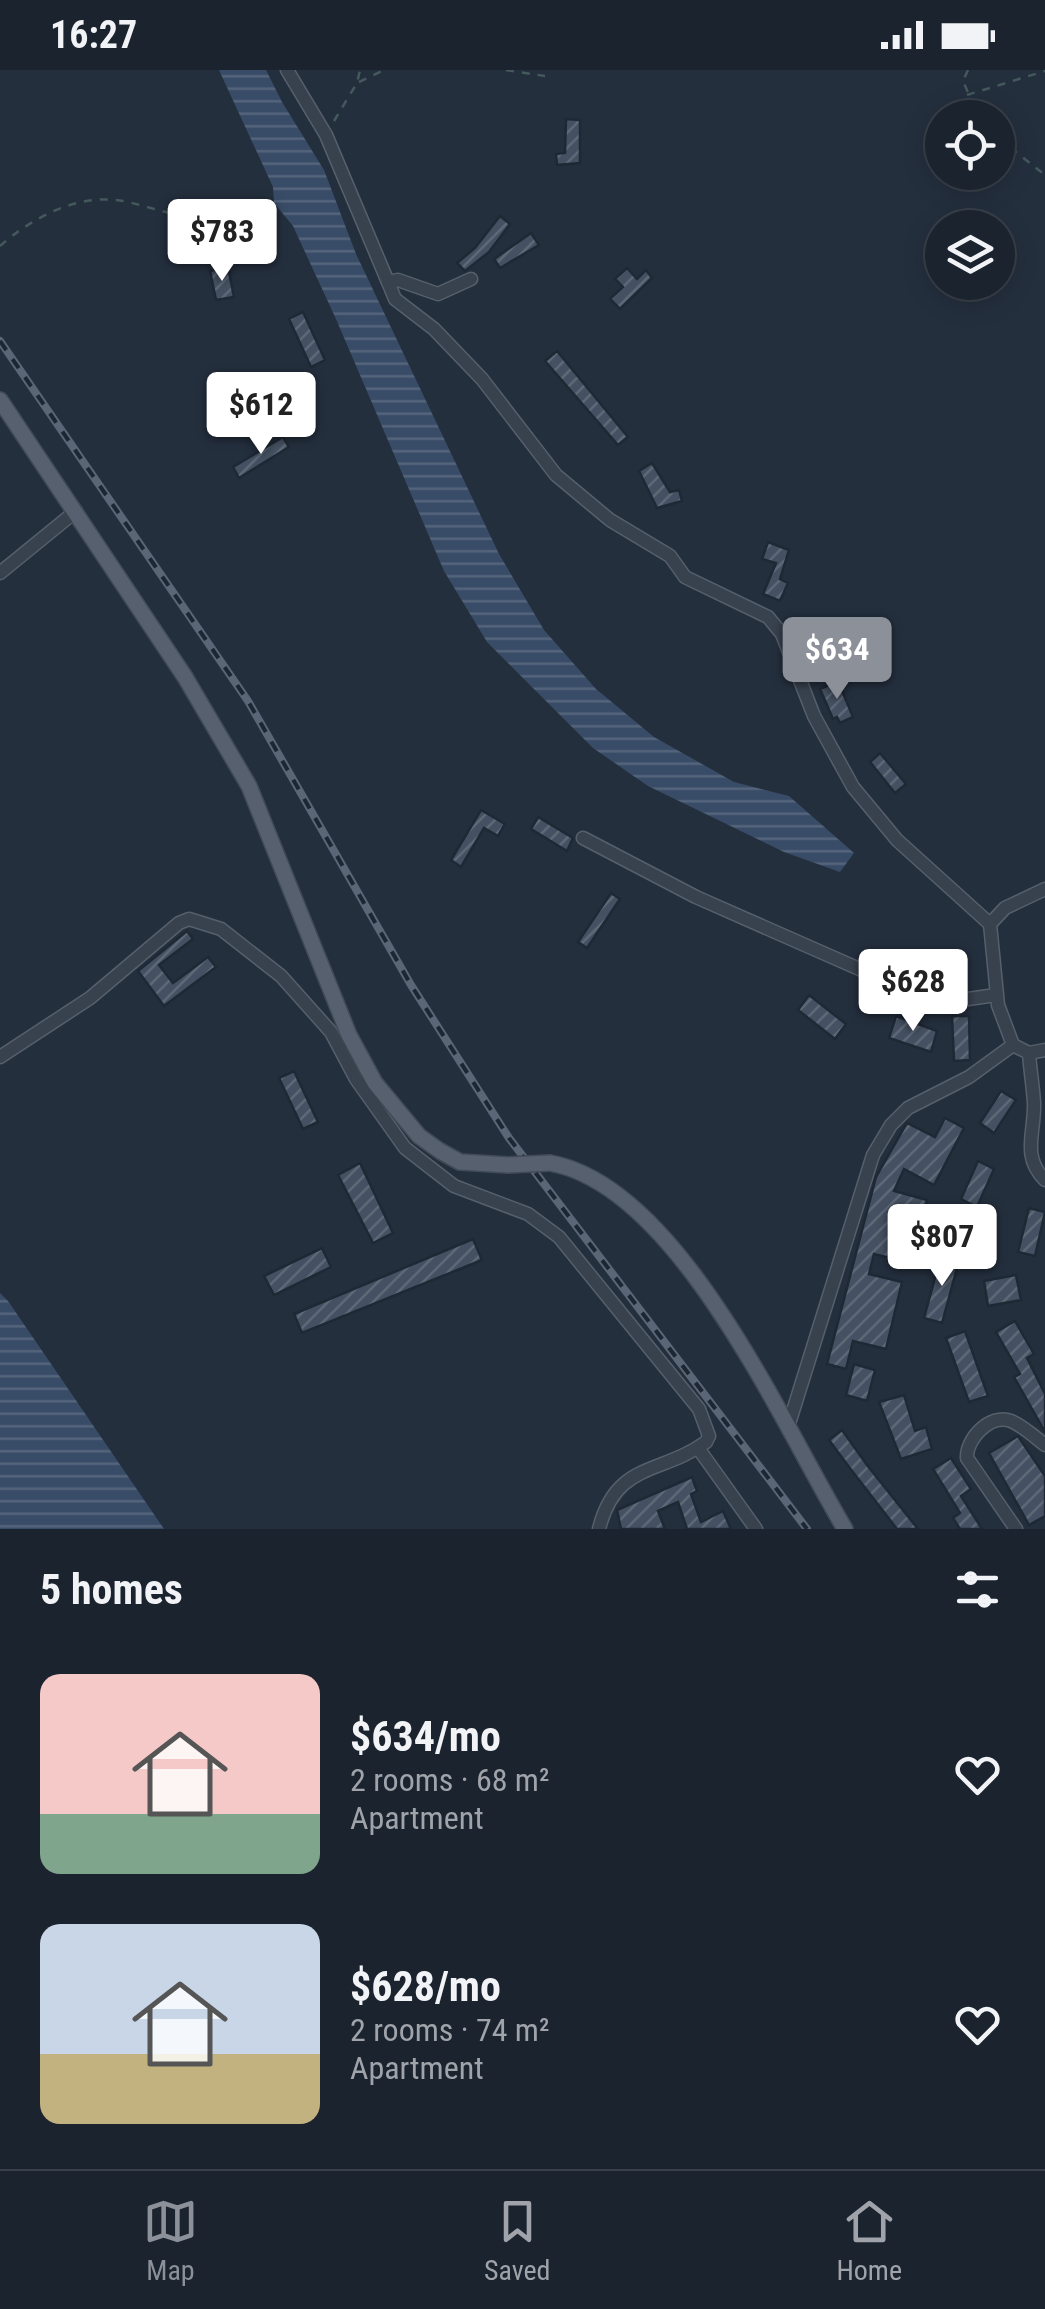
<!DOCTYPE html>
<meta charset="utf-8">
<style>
:root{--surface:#1b232e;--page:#282f3a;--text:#f1f3f6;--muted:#a0a4aa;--line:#39404a;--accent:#8c9099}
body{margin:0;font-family:"Roboto Condensed",sans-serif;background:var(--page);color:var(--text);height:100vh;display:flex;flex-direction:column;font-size:38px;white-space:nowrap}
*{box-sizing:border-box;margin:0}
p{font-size:32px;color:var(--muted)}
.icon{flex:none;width:55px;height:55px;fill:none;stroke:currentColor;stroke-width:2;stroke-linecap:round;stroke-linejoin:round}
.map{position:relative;height:1459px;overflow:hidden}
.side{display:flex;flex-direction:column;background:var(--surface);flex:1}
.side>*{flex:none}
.fabs{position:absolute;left:925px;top:30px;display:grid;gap:20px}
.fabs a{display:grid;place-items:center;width:90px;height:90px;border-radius:50%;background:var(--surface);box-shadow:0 5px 25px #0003,0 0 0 2px var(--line);font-size:50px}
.price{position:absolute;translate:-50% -85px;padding:0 22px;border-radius:10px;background:#fff;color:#222;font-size:32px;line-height:65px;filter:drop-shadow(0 2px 5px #0008)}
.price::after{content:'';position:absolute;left:50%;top:60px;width:30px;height:22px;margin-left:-15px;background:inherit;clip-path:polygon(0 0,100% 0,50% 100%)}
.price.on{background:var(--accent);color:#fff}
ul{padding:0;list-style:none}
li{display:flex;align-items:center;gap:30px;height:250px;padding:0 40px}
li span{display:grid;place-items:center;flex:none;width:280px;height:200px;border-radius:20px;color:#555}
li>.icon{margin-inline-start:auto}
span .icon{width:120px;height:120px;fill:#fffc;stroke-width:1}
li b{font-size:42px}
h2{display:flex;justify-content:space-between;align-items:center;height:120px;padding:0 40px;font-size:42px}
.status{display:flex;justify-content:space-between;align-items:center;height:70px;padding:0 50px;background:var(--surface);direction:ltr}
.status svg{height:28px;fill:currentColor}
.dock{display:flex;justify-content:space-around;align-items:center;height:140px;border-top:2px solid var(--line);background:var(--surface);font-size:28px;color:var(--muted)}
.dock a{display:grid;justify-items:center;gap:5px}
.dock .on{color:var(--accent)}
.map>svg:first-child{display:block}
</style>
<div class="status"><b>16:27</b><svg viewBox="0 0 49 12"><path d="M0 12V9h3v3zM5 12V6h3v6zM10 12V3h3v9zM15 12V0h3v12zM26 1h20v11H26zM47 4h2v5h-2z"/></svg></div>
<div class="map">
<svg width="1045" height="1459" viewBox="0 0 1045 1459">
<defs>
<pattern id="water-rules" width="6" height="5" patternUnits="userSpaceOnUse" patternTransform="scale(2.5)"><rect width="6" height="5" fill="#394c67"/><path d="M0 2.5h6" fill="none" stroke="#53647b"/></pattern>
<pattern id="building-hatch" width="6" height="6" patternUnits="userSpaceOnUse" patternTransform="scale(2.5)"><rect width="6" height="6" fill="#455162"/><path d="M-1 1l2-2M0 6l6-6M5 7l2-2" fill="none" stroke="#5d6877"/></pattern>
</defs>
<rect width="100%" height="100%" fill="#242f3e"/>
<g fill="url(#water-rules)">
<polygon points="219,0 266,0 282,32 324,100 356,184 499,484 544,560 596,619 654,667 734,712 789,726 854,783 840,802 784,782 648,716 593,678 487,572 444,501 336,249 293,156 274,133 273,117"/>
<polygon points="0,1223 8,1231 164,1459 0,1459"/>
</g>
<g fill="url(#building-hatch)" stroke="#1f2835" stroke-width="2.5">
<polygon points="566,49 580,50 580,93 557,95 556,84 565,83"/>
<polygon points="500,146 510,154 489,182 465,201 457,193 475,178"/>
<polygon points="531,163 539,175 500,198 494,189"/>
<polygon points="228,197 234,227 216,230 210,201"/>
<polygon points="627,198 637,209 646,200 652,208 620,239 610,229 623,217 615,209"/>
<polygon points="303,242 325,290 311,297 289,249"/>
<polygon points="557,281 628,367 618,375 545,291"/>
<polygon points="283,367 289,377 239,408 233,397"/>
<polygon points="652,393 670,422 679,420 682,431 657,438 639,401"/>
<polygon points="768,472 789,480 780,509 788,513 780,531 763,524 776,493 762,489"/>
<polygon points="820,555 844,575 824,598 804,571"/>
<polygon points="838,611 853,647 840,653 837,647 833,649 820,619"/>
<polygon points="880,683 906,714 895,723 870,692"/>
<polygon points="481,740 505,754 498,766 484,758 461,797 451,790"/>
<polygon points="538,747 573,768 567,781 531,759"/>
<polygon points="611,823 620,829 587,878 578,872"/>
<polygon points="187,861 193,869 159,895 173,913 208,887 216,897 164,936 138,901"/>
<polygon points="809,925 846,954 835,969 798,940"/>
<polygon points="896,946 937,961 931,982 889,968"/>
<polygon points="952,946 969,946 970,990 954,991"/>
<polygon points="294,1001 318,1052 303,1059 279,1008"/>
<polygon points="1001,1021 1016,1030 994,1063 980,1053"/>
<polygon points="945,1048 964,1058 934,1115 904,1099 894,1121 927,1130 910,1193 874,1184 869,1204 902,1212 886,1279 853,1271 846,1299 827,1294 876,1107 907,1053 935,1067"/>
<polygon points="978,1091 994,1099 977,1137 961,1129"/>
<polygon points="360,1093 393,1163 373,1173 338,1105"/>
<polygon points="1029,1138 1045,1142 1035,1186 1018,1182"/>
<polygon points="473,1169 482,1190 302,1263 294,1244"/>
<polygon points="322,1178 331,1197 274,1225 264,1206"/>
<polygon points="941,1186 959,1191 942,1253 924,1248"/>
<polygon points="1016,1205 1021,1230 988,1236 984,1211"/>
<polygon points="1015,1251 1034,1284 1027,1288 1045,1324 1045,1362 1014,1307 1020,1304 996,1262"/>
<polygon points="965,1261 988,1326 969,1332 946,1268"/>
<polygon points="854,1294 875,1300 867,1331 846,1325"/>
<polygon points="904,1325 915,1361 926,1357 932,1379 901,1389 879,1332"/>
<polygon points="842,1360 867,1395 918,1459 897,1459 849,1397 829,1370"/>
<polygon points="1018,1366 1045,1406 1045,1446 1029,1455 989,1383"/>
<polygon points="951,1388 971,1419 961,1426 982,1459 960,1459 953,1448 960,1443 933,1399"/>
<polygon points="692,1407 697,1421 691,1424 701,1452 723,1441 731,1459 687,1459 678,1432 658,1441 665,1459 621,1459 617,1440"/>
</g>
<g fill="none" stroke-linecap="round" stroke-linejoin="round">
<defs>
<g id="minor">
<polyline points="287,0 326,65 388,212"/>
<polyline points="471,209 438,224 398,210 388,212 395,229 434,259 482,309 556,405 610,450 670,486 685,507 768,547 782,564 814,646 853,717 897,770 990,854"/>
<polyline points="0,503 76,441"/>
<polyline points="583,768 696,827 923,927 947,932 996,925"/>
<polyline points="1045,819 1005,838 990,854 998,935 1013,975 1029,983 1045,980"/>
<path d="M1029 983C1030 999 1033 1016 1034 1033 1035 1063 1021 1086 1045 1110"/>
<path d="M0 987 90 928 179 853 189 849 221 859 281 906 331 962 356 1009 405 1078 454 1116 528 1144 559 1167 699 1339 709 1366 706 1372C661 1405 616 1391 599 1459"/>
<polyline points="788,1357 873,1085 891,1055 908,1038 969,1007 1013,975"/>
<polyline points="698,1378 756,1459"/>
<path d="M1016 1459 967 1388C966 1369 990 1343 1011 1351 1023 1356 1035 1367 1045 1375"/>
</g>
<g id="major">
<polyline points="0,330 185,607 249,716 349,965 375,1013 419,1066 440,1081 460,1092 508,1095"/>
<path d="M550 1093C679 1116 783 1356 845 1459"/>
</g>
</defs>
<use href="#minor" stroke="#565f6c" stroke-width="15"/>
<use href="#major" stroke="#414a57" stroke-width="18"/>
<g stroke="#44595c" stroke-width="2.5" stroke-dasharray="8 8" stroke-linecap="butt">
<polyline points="506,0 545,6"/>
<polyline points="968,0 963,11 979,48"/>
<polyline points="359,12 384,0"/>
<polyline points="967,25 1045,1"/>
<polyline points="334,51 357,13 360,0"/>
<polyline points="998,68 1045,105"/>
<path d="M0 176C33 147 81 121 128 132 165 141 186 151 226 150"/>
</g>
<use href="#minor" stroke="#38414e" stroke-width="12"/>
<use href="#major" stroke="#56606e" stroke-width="15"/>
<defs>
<polyline id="rail" points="0,271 248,631 411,915 509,1068 807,1459"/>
</defs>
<use href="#rail" stroke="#5a6575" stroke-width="8"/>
<use href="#rail" stroke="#1d2633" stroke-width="4" stroke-dasharray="11" stroke-linecap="butt"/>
<defs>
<polyline id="major-bridge" points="508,1095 550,1093"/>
</defs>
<use href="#major-bridge" stroke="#414a57" stroke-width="18" stroke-linecap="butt"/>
<use href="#major-bridge" stroke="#56606e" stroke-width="15"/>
</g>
</svg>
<div class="fabs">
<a><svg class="icon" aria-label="locate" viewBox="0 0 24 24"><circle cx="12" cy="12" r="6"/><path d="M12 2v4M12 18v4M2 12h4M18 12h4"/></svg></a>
<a><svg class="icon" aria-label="layers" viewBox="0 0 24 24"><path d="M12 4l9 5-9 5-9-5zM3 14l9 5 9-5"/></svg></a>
</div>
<b class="price" style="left:222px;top:214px">$783</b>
<b class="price" style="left:261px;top:387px">$612</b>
<b class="price on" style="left:837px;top:632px">$634</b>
<b class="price" style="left:913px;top:964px">$628</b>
<b class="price" style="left:942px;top:1219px">$807</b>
</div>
<section class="side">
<h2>5 homes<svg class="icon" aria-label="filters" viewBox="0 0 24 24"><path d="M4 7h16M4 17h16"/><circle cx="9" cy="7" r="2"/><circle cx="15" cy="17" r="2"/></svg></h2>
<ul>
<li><span style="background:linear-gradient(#f6c9c9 70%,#7fa58c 0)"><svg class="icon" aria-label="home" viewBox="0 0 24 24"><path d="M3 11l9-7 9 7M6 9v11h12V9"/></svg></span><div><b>$634/mo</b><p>2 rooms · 68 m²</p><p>Apartment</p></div><svg class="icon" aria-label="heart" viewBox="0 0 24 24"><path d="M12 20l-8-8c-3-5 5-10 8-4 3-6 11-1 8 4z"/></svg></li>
<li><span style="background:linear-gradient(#c9d6e8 65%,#c2b280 0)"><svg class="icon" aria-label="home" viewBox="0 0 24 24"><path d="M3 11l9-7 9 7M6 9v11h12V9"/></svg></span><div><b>$628/mo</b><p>2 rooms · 74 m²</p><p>Apartment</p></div><svg class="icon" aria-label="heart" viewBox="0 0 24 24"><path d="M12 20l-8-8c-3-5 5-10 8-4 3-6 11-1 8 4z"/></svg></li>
</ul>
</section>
<nav class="dock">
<a class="on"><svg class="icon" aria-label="map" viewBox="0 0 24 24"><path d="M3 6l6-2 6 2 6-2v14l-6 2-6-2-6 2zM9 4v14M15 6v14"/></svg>Map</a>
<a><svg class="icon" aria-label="saved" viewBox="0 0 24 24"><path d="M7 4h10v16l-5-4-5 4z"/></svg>Saved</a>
<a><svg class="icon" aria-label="home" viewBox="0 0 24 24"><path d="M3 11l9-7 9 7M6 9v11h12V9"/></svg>Home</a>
</nav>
